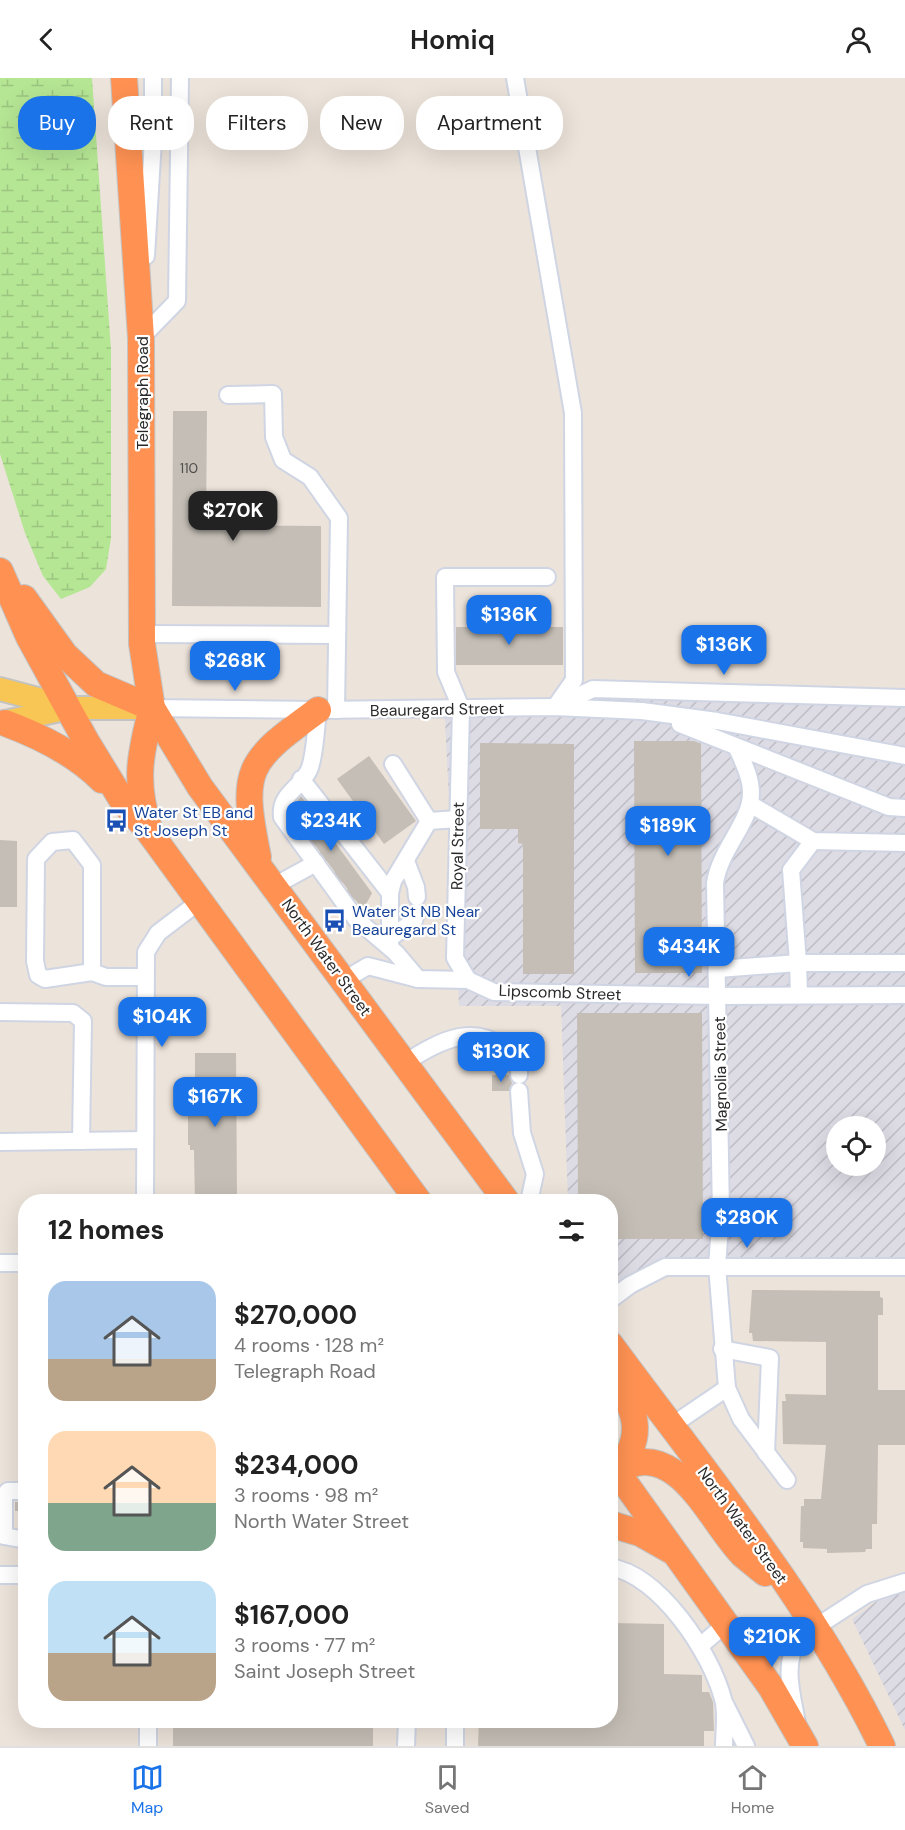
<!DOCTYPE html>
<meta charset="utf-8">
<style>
:root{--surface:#fff;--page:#f2f2f2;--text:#222;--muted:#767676;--line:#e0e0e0;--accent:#1a73e8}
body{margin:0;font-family:"DM Sans",sans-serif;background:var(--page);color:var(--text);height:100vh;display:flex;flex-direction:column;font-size:22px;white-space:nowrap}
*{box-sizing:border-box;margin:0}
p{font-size:20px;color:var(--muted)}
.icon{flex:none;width:33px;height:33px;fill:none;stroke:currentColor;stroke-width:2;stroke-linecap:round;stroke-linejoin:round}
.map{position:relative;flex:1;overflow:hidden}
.side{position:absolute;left:18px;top:1116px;width:600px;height:534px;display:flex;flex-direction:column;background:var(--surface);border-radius:24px;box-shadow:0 6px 24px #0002}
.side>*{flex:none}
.banner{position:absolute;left:18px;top:18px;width:600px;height:54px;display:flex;gap:12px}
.controls{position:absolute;left:826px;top:1038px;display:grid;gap:12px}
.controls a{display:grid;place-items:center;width:60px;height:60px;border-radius:50%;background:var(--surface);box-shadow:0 6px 24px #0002;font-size:30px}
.price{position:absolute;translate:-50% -51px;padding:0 14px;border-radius:12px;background:var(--accent);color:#fff;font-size:20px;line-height:39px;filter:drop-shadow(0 2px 3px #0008)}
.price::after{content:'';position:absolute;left:50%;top:36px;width:18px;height:14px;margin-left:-9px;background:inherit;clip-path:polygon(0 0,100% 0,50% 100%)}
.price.selected{background:#222;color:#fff}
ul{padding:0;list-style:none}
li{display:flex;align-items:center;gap:18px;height:150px;padding:0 30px}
li span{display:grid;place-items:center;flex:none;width:168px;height:120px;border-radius:18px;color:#555}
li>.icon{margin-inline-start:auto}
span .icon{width:72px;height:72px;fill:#fffc;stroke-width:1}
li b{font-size:26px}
h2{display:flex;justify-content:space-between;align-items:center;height:72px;padding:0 30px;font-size:26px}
.tag{padding:0 21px;border-radius:24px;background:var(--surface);box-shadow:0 6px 24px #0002;font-size:21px;line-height:54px}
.tag.selected{background:var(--accent);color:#fff}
header{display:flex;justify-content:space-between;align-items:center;height:78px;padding:0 30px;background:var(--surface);font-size:27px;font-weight:600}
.tabs{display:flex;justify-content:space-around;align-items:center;height:84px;border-top:2px solid var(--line);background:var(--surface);font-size:16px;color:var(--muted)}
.tabs a{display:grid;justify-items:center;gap:3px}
.tabs .selected{color:var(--accent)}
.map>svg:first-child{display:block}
</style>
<header><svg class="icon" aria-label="back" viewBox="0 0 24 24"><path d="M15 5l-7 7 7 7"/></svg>Homiq<svg class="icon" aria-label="person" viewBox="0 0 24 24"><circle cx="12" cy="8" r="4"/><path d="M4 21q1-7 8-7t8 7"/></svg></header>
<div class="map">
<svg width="905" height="1668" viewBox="0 0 905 1668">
<defs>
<pattern id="industrial-furrows" width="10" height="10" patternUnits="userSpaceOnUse" patternTransform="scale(1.5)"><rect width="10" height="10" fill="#dddbe4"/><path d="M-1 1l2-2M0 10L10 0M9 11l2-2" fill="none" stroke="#bebcc4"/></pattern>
<pattern id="wetland-marsh" width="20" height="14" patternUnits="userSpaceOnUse" patternTransform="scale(1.5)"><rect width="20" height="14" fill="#b5e694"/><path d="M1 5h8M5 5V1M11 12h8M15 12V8" fill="none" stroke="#9cc580"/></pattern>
</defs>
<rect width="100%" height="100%" fill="#ece3da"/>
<g fill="url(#industrial-furrows)" fill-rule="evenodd">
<path d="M444 621H905V1197L664 1195 611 1213 610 1124 568 1123 561 928H459ZM837 1048H876V1088H837Z"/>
<polygon points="891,1513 905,1513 905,1652 852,1541"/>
</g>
<polygon fill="url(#wetland-marsh)" points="0,0 92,0 111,272 111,460 106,491 90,509 61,521 43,498 25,455 0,376"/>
<g fill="#c4beb6">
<polygon points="173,333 207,333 206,447 321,448 321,529 172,528"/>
<rect x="456" y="549" width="107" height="38"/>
<polygon points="634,663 694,663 701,666 702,895 635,895"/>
<polygon points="480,665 574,666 574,896 523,896 523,766 518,765 518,751 480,751"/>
<polygon points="369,678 416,743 384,766 337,701"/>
<polygon points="301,718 372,815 363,832 292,736 293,729"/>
<polygon points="0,762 17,763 17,829 0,829"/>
<polygon points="577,935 702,935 703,1161 610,1161 610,1124 578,1124"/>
<polygon points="195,975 236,975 237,1124 195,1124 194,1072 190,1072 190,1067 188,1067 188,1034 189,1029 195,1029"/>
<polygon points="492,997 509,997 512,1005 509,1013 492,1013"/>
<polygon points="752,1212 880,1213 880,1219 883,1220 883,1237 878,1237 878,1312 905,1312 905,1367 878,1367 877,1446 872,1446 872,1471 866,1471 865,1474 827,1475 827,1471 803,1470 803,1464 800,1464 801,1428 804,1428 804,1421 821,1421 826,1367 783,1366 782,1323 786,1323 785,1316 826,1317 826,1264 753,1263 752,1255 749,1255"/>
<rect x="15" y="1424" width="11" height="9"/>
<polygon points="610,1545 664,1546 664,1596 702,1597 702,1614 709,1614 713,1624 714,1653 704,1653 704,1668 478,1668 479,1642 610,1642"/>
<polygon points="211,1642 373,1642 373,1668 173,1668 173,1643"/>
</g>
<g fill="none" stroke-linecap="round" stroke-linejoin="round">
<g stroke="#c5beb7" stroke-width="16" stroke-dasharray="16 8" stroke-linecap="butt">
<polyline points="297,745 308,727"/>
<polyline points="312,765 322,746"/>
<polyline points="325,782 336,764"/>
<polyline points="339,802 351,785"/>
<polyline points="352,820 363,801"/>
</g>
<defs>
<g id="minor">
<polyline points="515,0 573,335 574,602 555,629"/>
<polyline points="146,178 153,62 153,0"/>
<polyline points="141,260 177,223 180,0"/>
<polyline points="228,317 273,316 274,359 283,382 310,399 339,440 336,632"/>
<polyline points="142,556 335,557"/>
<polyline points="559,627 593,611 905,620"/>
<polyline points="152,630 318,632 555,629 642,633 717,643 905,678"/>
<path d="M318 632C316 648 315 679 309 692 300 711 279 716 282 739L356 841 396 875 418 901"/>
<polyline points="680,646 889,729 905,730"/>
<path d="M737 670C743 684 751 699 751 715 751 744 720 771 715 805L721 1135 717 1188 727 1310 741 1341 787 1402"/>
<polyline points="393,686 429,743"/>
<polyline points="301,701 390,815"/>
<polyline points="750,726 813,763 905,765"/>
<polyline points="813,763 791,792 798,885 905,885"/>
<polyline points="406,783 416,809 417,819"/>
<polyline points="274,808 316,785"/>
<polyline points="390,860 414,843 416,834"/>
<polyline points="390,869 390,815 393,803 429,743 458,741"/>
<polyline points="718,891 798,885 799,917"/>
<polyline points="92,894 92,787 73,762 52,764 36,781 35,883 38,897 45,901 92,894 106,899 144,899"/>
<polyline points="344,902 368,888 418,901 468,902 494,914 719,918 905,917"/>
<polyline points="468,902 455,880 461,630 446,594 445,499 547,499"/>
<polyline points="0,934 73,935 83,943 81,1063"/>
<path d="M403 986C444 960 478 941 519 981V997"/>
<polyline points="519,1013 522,1055 535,1096 529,1124"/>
<polyline points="0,1064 145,1062"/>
<polyline points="145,1124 146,874 158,855 200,823"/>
<polyline points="0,1185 26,1185"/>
<polyline points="610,1222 630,1207 665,1189 905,1189"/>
<polyline points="722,1271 770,1280 766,1375"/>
<polyline points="671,1348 727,1310"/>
<polyline points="26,1413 8,1413 4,1417 4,1458 26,1462"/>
<path d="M610 1489C660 1497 711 1575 723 1621 727 1635 724 1654 724 1668"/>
<polyline points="0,1497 26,1497"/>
<polyline points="700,1568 727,1545"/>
<polyline points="725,1626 746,1668"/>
<polyline points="148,1642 148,1668"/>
<path d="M797 1645C792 1616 782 1586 799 1560L867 1516 905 1504"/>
<polyline points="406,1668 407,1642"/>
<polyline points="455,1668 455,1642"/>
</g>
<g id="major">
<polyline points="0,611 68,629"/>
<polyline points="0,645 69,630 150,630"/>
</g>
<g id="highway">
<polyline points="124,0 141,260 142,566 152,630 200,709 507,1124"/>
<polyline points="0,493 29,559 86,663 122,722 150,755 419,1124"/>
<polyline points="24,520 65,577 96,606 152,630"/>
<path d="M5 645C40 658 75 675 102 702"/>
<path d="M149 750C134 704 140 676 152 630"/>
<path d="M258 779C240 691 246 684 318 632"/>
<path d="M610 1266C706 1396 811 1522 882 1668"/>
<path d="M610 1295C636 1330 647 1357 617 1393"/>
<polyline points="610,1384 771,1609 805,1668"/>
<path d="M617 1393C677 1356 710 1444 743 1477 750 1483 758 1489 765 1495"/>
<polyline points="610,1446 640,1455 670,1472"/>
</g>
</defs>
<use href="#minor" stroke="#d0d5e3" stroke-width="20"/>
<use href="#major" stroke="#c3c3c3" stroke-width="26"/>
<use href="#highway" stroke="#c3c3c3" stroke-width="28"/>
<use href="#minor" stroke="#fff" stroke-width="16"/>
<use href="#major" stroke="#f7c655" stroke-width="22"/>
<use href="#highway" stroke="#ff9253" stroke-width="26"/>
</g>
<defs>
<symbol id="bus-bare" viewBox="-9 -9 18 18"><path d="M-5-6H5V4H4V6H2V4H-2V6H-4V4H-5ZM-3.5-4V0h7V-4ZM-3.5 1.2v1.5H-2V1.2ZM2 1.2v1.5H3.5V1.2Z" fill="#1a4fb4" stroke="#fff" stroke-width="2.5" paint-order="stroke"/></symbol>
</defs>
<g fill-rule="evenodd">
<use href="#bus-bare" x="100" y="726" width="33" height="33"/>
<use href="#bus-bare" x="318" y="826" width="33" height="33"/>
</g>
<g text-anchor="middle" stroke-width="4.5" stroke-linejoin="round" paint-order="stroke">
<g font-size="14" fill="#504e4c">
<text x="189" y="395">110</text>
</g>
<g font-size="16" fill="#292929" stroke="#fff">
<text transform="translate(142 315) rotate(-90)" y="6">Telegraph Road</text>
<text transform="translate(437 631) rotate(-1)" y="6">Beauregard Street</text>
<text transform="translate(457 768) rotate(-89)" y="6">Royal Street</text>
<text transform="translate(327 879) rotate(54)" y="6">North Water Street</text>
<text transform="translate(560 914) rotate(2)" y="6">Lipscomb Street</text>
<text transform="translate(720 996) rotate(-91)" y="6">Magnolia Street</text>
<text transform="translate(743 1447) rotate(54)" y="6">North Water Street</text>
</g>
<g font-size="16" fill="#164399" stroke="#fff" text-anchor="start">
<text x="134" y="740">Water St EB and<tspan x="134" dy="18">St Joseph St</tspan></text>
<text x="352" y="839">Water St NB Near<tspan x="352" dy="18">Beauregard St</tspan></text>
</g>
</g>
</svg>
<div class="controls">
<a><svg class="icon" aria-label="locate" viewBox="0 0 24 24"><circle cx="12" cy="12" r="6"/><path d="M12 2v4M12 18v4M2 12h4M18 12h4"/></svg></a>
</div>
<b class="price selected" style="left:233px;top:464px">$270K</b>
<b class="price" style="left:509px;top:568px">$136K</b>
<b class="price" style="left:724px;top:598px">$136K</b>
<b class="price" style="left:235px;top:614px">$268K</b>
<b class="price" style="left:331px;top:774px">$234K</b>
<b class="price" style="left:668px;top:779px">$189K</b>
<b class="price" style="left:689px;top:900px">$434K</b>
<b class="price" style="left:162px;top:970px">$104K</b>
<b class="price" style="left:501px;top:1005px">$130K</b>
<b class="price" style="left:215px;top:1050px">$167K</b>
<b class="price" style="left:747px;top:1171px">$280K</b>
<b class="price" style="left:772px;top:1590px">$210K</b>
<div class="banner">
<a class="tag selected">Buy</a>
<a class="tag">Rent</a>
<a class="tag">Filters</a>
<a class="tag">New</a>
<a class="tag">Apartment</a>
</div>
<section class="side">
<h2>12 homes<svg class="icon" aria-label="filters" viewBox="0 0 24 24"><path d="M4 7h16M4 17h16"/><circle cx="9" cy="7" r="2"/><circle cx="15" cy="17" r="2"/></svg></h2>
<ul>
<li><span style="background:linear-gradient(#a9c7e8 65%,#b9a48a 0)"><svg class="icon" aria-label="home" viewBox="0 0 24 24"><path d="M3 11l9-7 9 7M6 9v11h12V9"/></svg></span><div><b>$270,000</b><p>4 rooms · 128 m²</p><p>Telegraph Road</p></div></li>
<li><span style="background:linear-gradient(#ffd9b3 60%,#7fa58c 0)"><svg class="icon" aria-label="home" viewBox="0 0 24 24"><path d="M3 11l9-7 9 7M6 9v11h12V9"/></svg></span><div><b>$234,000</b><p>3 rooms · 98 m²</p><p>North Water Street</p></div></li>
<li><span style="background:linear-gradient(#bfe0f5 60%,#b9a48a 0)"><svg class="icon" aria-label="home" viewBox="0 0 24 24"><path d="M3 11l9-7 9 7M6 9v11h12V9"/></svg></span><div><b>$167,000</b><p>3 rooms · 77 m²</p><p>Saint Joseph Street</p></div></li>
</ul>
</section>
</div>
<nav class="tabs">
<a class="selected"><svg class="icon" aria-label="map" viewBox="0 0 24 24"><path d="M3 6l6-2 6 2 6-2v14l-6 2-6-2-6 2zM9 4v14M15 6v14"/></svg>Map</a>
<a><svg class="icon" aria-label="saved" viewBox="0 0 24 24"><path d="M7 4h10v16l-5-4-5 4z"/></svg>Saved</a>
<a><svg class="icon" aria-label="home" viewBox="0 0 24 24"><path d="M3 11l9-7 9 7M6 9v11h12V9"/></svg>Home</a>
</nav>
